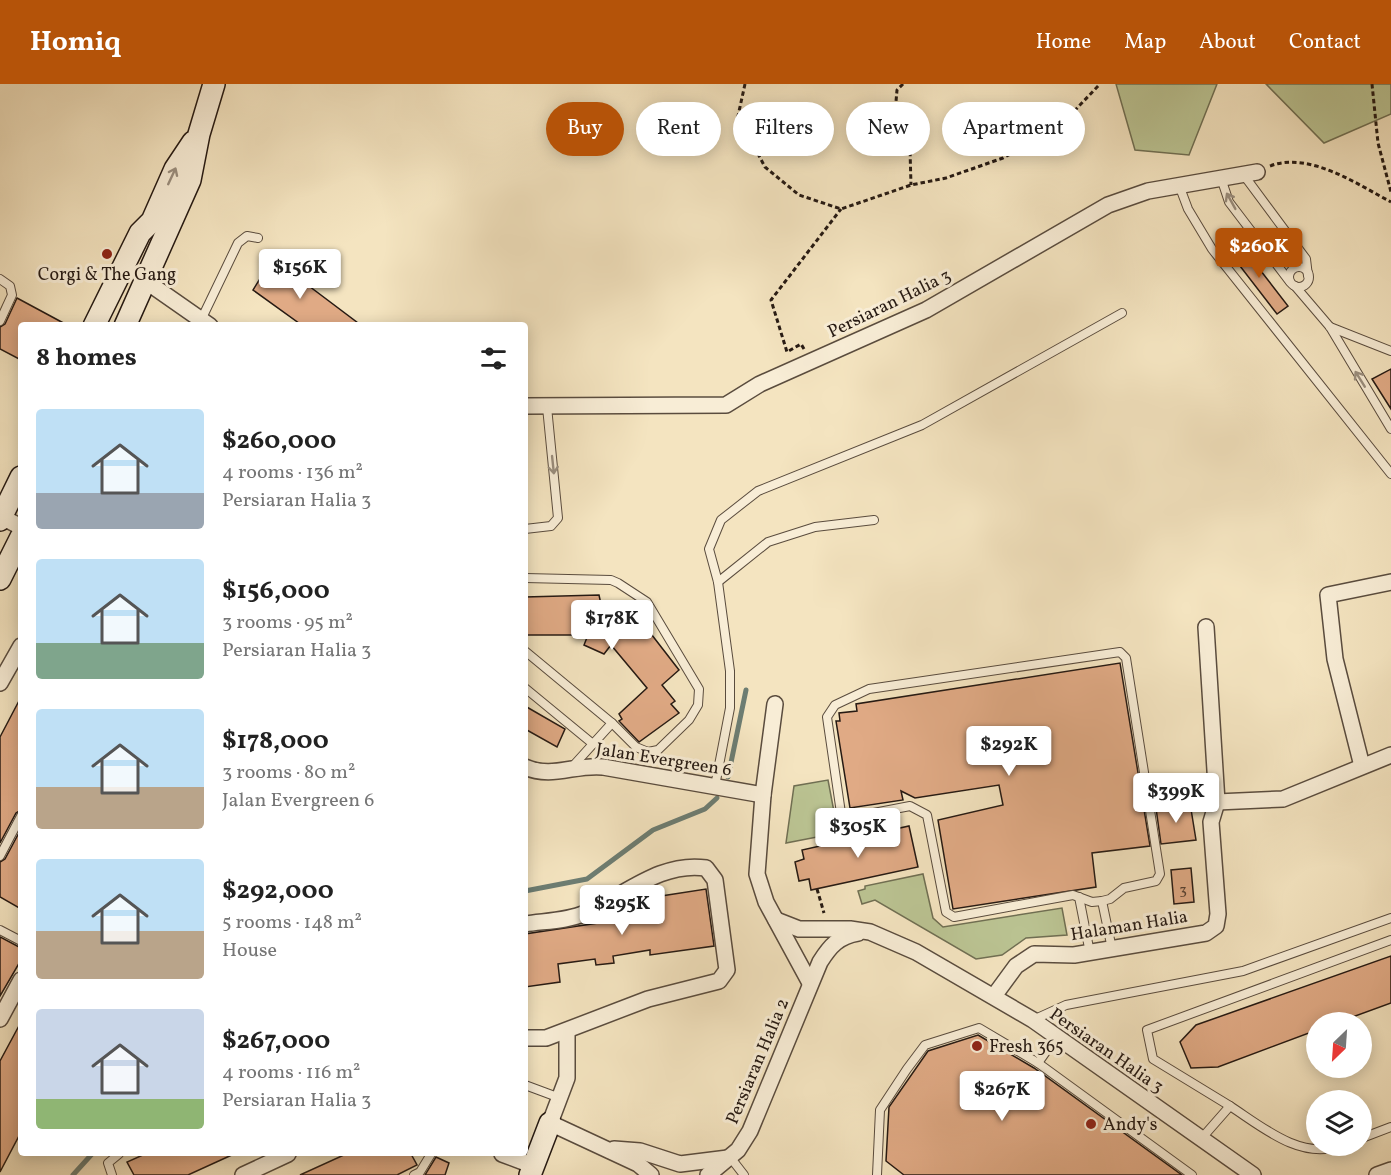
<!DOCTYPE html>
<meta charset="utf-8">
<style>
:root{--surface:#fff;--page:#f2f2f2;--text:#222;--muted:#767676;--accent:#b45309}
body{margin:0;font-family:Vollkorn,serif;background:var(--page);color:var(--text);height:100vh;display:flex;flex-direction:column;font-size:22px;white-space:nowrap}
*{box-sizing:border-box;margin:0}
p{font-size:20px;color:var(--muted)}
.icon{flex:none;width:33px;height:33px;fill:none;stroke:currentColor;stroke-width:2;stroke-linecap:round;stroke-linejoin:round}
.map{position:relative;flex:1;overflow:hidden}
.panel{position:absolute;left:18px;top:238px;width:510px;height:834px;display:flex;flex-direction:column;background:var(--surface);border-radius:6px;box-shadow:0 3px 15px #0003}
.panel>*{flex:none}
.top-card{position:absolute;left:546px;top:18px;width:570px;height:54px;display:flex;gap:12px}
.needle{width:39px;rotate:205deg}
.fabs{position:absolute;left:1306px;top:928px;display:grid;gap:12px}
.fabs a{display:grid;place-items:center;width:66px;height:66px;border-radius:50%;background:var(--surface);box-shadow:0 3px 15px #0003;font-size:30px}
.price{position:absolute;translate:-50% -51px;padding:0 14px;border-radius:6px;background:#fff;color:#222;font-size:20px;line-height:39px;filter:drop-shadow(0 2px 3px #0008)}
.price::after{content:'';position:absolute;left:50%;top:36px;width:18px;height:14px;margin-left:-9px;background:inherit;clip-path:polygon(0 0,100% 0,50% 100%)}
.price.current{background:var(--accent);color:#fff}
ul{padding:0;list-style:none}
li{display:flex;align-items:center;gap:18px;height:150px;padding:0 18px}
li span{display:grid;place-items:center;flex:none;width:168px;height:120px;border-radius:6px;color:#555}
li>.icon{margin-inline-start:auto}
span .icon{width:72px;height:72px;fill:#fffc;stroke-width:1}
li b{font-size:26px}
h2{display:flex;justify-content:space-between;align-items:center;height:72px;padding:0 18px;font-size:26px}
.chip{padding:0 21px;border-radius:27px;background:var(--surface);box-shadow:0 3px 15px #0003;font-size:21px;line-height:54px}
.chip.current{background:var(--accent);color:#fff}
header{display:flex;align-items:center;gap:36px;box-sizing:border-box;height:84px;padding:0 30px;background:var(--accent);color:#fff}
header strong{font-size:28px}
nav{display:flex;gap:33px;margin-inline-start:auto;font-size:21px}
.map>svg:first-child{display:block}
</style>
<header>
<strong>Homiq</strong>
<nav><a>Home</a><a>Map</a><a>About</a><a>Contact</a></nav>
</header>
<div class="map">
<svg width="1391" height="1091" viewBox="0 0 1391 1091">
<rect width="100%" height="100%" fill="#f4e4c0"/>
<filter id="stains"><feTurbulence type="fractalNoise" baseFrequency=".00333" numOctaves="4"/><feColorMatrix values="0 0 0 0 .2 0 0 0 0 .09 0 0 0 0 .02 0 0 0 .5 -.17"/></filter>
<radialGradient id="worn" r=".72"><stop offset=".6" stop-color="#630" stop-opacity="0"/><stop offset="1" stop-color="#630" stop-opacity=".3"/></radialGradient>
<g fill="#bbc493" stroke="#706f53" stroke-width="1.5">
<polygon points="1116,0 1217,0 1189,71 1135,66"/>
<polygon points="1266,0 1391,0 1391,30 1324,59"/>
<polygon points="828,696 838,749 786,759 794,702"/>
<polygon points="923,790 933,834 943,843 1062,824 1067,851 1026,854 1002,871 976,875 875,816 862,820 858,807 865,805 865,802"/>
</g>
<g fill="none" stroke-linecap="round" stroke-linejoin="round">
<g stroke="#6d7d72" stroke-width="5">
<polyline points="728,693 746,606"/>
<polyline points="525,807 587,795 653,746 705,725 717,714"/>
<polyline points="73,1091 92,1070"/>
</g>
</g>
<g fill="#e0aa85" stroke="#261a13" stroke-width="1.5">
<polygon points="1240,160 1288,222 1277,230 1230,169"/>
<polygon points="269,180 282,188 285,184 362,242 303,242 253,206"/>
<polygon points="17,214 69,242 21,242 21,276 0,265 0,243 5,240"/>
<polygon points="1391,285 1391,325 1372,295"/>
<polygon points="599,511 605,539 631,524 679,586 662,601 675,617 671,620 679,629 639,658 619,637 622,635 619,630 647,604 611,561 604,570 584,561 588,551 527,551 525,546 525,513"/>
<polygon points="1120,579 1150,762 1092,769 1096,803 953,825 938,736 1003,721 999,701 915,714 901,707 903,716 850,724 836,637 840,637 839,629 857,627 856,620"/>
<polygon points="21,613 21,726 16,729 0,759 0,653"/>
<polygon points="525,622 565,645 557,663 525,645"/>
<polygon points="1190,719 1196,756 1161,760 1156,724"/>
<polygon points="909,742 918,783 811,806 809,795 799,797 795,778 804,775 802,766"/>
<polygon points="21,745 21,825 0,813 0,778 5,775"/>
<polygon points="1191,784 1194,818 1174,820 1171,786"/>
<polygon points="706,805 714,862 650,871 650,866 613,872 614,879 596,881 595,875 558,880 560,898 525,903 525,850 611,837 611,831 624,829 623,825 643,822 642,815"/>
<polygon points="0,853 21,864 21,876 0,912"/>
<polygon points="1391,872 1391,919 1336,939 1317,939 1317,946 1218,983 1191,984 1180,958 1196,941"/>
<polygon points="21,938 21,1048 0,1088 0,977"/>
<polygon points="978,951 1034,984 1182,1091 904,1091 886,1077 889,1023 928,967"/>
<polygon points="145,1070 234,1070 188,1091 134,1091 127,1078"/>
<polygon points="346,1070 411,1070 417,1081 397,1091 300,1091"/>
<polygon points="436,1073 449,1079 445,1091 425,1091"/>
</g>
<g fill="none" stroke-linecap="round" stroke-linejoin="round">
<defs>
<g id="lane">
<polyline points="1243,90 1306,175 1308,192"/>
<polyline points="1221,94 1229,118 1290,198"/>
<polyline points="1179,101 1188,125 1212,165 1391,390"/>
<circle cx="1299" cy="193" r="10"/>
<polyline points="0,195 10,202 12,211 0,237"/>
<polyline points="1295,202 1330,243 1391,345"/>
<polyline points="202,234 238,159 247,152 258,154"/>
<polyline points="1330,243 1391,267"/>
<polyline points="525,445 551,442 558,434 547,323"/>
<polyline points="525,494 611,496 618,499 647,518 699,605 698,621 689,636 658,666 648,668 636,663 612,639 525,567"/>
<polyline points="718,498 768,458 815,443 874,436"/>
<polygon points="1120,568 1126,574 1160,790 1156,797 1124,804 1110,815 1102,817 1092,818 1073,811 954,833 946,828 927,731 910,722 853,733 841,729 827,633 835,621 869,605"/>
<polyline points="525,604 593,660"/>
<polyline points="573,682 612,639"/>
<polyline points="715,702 730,624 730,587 718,498 709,465 721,436 758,407 922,341 1122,229"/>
<polyline points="0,772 21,732"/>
<polyline points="1079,813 1090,869"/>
<polyline points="1102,817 1112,865"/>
<polyline points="0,846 21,857"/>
<polyline points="1033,936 1066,921 1243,887 1391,834"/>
<polyline points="1038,979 1057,952"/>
<polyline points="525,1001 560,1014"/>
<polyline points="1230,1022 1153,975 1147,946 1391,856"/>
<polyline points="1362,1054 1391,1043"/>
<path d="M1201 1055 1230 1022C1261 1042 1300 1076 1339 1062"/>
<polyline points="730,1073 744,1091"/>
<polyline points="112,1091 108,1079 119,1070"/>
<polyline points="414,1091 420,1088 431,1070"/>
<polyline points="877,1091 880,1026 907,985 925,961 979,944 1038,979 1192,1091"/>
</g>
<g id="street">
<polyline points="147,198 210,242"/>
<polyline points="525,322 726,321 760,300 926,226 1108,121 1148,107 1257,88"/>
<polyline points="0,432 21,443"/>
<polyline points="0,599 21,562"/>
<polyline points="775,620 763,711 757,790 766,818 810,899"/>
<polyline points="1362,682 1335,575 1328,511 1391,498"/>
<path d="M525 683C552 695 575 680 603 683L763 711"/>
<polyline points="1217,718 1283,715 1391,671"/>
<polyline points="776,836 799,845 850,845 870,848 916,868 1033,936 1253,1091"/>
<path d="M525 840C544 837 568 837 585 829 623 813 660 777 706 784L715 796 727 886 719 897 648 915 546 954H525"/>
<polyline points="994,912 1016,882 1034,870 1074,871 1206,849 1216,842 1218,830 1211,738 1217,718 1206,543"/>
<polyline points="0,935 21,896"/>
<polyline points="567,947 567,994 550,1039 638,1080 651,1091"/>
<polyline points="614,1065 640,1067 680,1080 728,1074"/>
<polyline points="502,1070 534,1082"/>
<polyline points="243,1091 288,1070"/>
<path d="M708 1091 738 1066 750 1047 820 878C830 862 839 852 858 849"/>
<polyline points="1377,1091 1391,1086"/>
</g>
<g id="secondary">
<polyline points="94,242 140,149 152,137 175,85 193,58"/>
<polyline points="125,242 190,96 199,50 214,0"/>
<polyline points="0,436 21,393"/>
<polyline points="0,495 21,453"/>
<polyline points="530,1091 550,1039"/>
</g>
</defs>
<use href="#lane" stroke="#5a4c3e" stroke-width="10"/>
<use href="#street" stroke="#5a4c3e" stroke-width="18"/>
<use href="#secondary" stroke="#261a13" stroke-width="24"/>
<g stroke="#261a13" stroke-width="3" stroke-dasharray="4.5 3" stroke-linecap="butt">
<polyline points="745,0 738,32 765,83 799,111 841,125 911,101 946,94 1003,74 1059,43 1100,0"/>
<polyline points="903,0 897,6 894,41 910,66 911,101"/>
<polyline points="1372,0 1378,59 1391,108"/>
<path d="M1270 82C1309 67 1357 100 1391 118"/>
<polyline points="804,265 801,260 787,268 771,216 841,125"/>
<polyline points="817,805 824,829"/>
</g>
<use href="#lane" stroke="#f8edd6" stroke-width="8"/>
<use href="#street" stroke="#f8edd6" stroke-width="15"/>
<use href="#secondary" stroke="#f8edd6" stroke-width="21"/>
</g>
<defs><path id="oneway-shaft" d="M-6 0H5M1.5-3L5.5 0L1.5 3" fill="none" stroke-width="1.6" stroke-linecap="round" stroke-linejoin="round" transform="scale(1.5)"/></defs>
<g stroke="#9a8e7e">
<use href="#oneway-shaft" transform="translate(172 92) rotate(-65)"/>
<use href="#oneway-shaft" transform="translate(1231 117) rotate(-119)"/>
<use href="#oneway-shaft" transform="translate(1360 295) rotate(-122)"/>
<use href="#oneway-shaft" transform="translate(553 381) rotate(84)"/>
</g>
<g fill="#8f2418" stroke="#f8edd6" stroke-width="2">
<circle cx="107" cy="170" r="6"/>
<circle cx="977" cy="962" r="6"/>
<circle cx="1091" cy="1040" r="6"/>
</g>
<g text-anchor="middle" stroke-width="6" stroke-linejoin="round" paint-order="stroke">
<g font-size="15" fill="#543e30">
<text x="1183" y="810">3</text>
</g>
<g font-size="18" fill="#261a13" stroke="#f8edd6" text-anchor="start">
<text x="107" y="196" text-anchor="middle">Corgi &amp; The Gang</text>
<text x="989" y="968">Fresh 365</text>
<text x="1103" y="1046">Andy's</text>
</g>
<g font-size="18" fill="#261a13" stroke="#f8edd6">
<text transform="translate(889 219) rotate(-26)" y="6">Persiaran Halia 3</text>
<text transform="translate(664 675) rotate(9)" y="6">Jalan Evergreen 6</text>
<text transform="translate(1129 841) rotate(-9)" y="6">Halaman Halia</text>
<text transform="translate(1107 966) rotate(35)" y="6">Persiaran Halia 3</text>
<text transform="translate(757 977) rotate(-67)" y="6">Persiaran Halia 2</text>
</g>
</g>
<rect width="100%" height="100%" filter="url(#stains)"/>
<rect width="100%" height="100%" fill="url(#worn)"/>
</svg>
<div class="fabs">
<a><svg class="needle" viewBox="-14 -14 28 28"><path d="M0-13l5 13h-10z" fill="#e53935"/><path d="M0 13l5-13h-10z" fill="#767676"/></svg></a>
<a><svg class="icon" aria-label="layers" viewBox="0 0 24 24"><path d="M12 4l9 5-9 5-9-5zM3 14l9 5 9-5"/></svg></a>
</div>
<b class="price current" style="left:1259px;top:195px">$260K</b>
<b class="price" style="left:300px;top:216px">$156K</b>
<b class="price" style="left:612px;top:567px">$178K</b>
<b class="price" style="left:1009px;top:693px">$292K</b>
<b class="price" style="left:1176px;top:740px">$399K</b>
<b class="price" style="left:858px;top:775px">$305K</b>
<b class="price" style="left:622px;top:852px">$295K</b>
<b class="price" style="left:1002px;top:1038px">$267K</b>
<div class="top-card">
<a class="chip current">Buy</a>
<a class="chip">Rent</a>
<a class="chip">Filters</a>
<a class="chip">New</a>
<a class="chip">Apartment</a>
</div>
<section class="panel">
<h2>8 homes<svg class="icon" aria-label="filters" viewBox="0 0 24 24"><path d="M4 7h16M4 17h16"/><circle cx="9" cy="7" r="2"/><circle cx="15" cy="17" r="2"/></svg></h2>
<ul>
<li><span style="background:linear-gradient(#bfe0f5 70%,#9aa5b1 0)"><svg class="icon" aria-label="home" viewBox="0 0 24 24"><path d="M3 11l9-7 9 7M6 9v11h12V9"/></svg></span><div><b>$260,000</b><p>4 rooms · 136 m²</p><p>Persiaran Halia 3</p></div></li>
<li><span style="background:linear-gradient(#bfe0f5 70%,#7fa58c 0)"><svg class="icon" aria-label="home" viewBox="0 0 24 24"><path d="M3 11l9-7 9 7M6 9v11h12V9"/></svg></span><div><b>$156,000</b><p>3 rooms · 95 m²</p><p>Persiaran Halia 3</p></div></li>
<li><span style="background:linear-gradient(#bfe0f5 65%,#b9a48a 0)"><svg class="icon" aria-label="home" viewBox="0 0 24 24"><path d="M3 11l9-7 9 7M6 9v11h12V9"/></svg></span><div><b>$178,000</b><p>3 rooms · 80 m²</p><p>Jalan Evergreen 6</p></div></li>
<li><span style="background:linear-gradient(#bfe0f5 60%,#b9a48a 0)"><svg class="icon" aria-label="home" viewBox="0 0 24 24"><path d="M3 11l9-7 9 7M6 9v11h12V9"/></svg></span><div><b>$292,000</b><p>5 rooms · 148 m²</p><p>House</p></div></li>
<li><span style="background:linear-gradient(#c9d6e8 75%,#8fb573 0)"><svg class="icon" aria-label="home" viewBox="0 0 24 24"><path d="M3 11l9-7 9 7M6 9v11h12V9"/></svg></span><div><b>$267,000</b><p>4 rooms · 116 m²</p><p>Persiaran Halia 3</p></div></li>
</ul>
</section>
</div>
